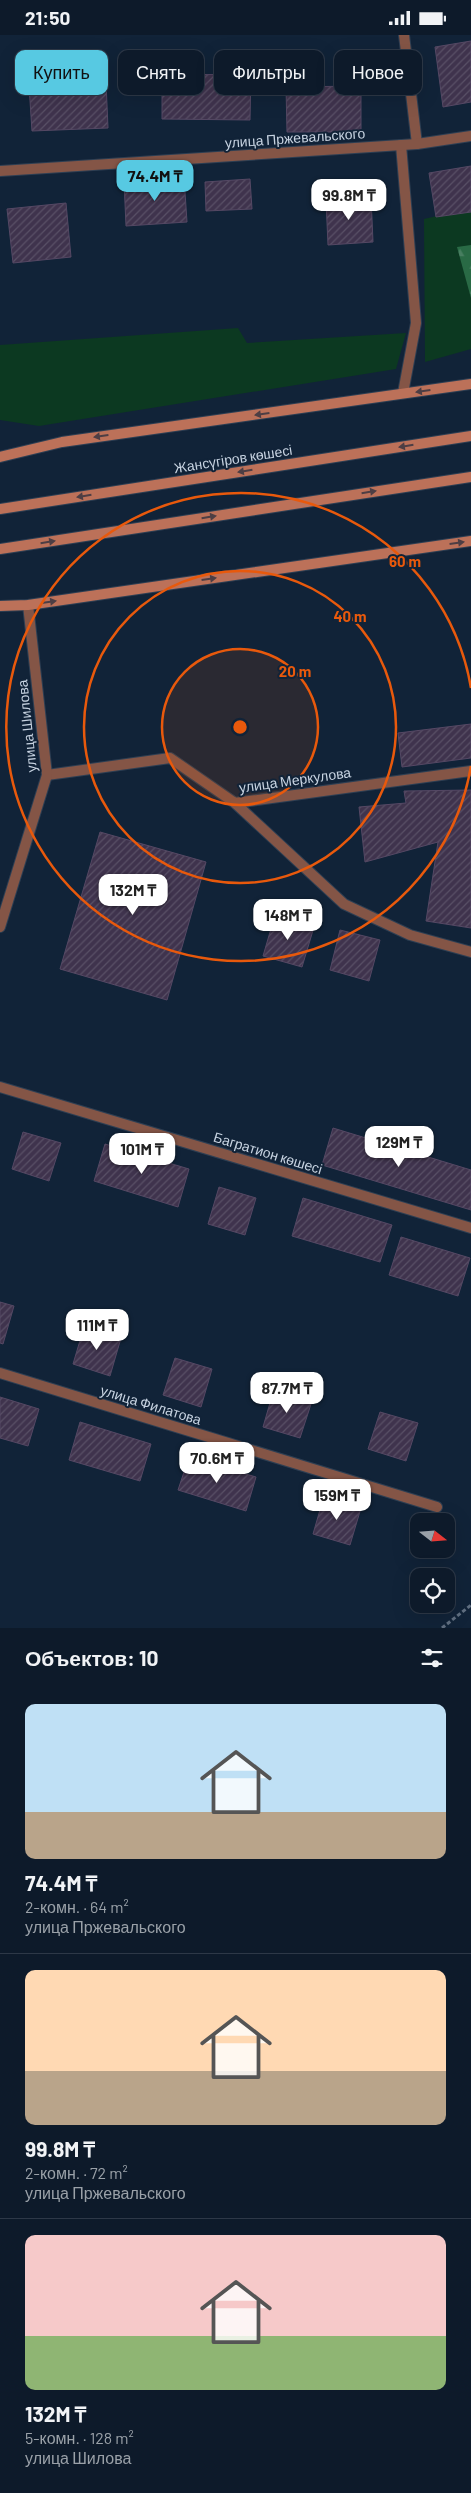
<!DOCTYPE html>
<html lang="ru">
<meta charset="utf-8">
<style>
:root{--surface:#0d1a2a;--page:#162332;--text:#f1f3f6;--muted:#9aa1a8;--line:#2d3847;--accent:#57c9e2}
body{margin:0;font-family:Barlow,sans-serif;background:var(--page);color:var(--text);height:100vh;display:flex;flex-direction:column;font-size:19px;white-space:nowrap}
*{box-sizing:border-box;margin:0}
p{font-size:16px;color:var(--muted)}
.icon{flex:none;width:28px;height:28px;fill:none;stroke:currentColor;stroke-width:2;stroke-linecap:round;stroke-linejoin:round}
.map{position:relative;height:1593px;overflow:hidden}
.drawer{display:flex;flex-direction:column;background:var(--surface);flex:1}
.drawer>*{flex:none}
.hud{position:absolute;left:15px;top:15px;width:441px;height:45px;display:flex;gap:10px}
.needle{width:32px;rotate:107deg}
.controls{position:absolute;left:410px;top:1478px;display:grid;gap:10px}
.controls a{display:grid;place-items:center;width:45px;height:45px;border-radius:10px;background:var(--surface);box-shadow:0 5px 20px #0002,0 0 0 1px var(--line);font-size:25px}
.price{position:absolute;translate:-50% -42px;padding:0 11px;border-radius:10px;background:#fff;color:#222;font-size:16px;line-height:32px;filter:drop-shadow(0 1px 2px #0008)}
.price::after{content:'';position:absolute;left:50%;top:30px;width:15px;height:11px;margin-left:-8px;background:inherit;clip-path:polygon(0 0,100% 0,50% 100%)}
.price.active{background:var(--accent);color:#111}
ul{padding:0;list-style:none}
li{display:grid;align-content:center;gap:10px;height:265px;padding:0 25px}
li+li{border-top:1px solid var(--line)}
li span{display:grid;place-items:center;height:155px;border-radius:10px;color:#555}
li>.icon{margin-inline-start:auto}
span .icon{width:90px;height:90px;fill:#fffc;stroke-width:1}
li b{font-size:21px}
h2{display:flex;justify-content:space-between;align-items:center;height:60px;padding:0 25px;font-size:21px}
.chip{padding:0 18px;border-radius:10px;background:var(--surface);box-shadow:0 5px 20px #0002,0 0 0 1px var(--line);font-size:18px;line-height:45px}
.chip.active{background:var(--accent);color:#111}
.status{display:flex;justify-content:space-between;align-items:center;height:35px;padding:0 25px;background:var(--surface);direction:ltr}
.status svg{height:14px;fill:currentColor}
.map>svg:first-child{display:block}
</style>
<div class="status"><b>21:50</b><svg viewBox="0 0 49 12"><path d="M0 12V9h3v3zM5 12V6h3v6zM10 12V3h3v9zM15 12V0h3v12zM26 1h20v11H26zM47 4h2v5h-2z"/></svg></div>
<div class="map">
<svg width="471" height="1593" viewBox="0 0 471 1593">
<defs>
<pattern id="forest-firs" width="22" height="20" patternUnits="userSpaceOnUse" patternTransform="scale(1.25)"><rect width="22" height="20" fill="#296a45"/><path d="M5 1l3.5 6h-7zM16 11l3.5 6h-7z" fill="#477e60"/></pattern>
<pattern id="building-hatch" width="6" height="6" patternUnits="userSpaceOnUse" patternTransform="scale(1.25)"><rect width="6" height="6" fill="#3f334d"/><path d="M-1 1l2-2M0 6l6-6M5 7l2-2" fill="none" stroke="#595066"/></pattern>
</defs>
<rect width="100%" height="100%" fill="#112338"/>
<g fill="#0c3921">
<polygon points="471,173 471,314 425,327 424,184"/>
<polygon points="238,293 247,308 406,298 396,334 39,391 0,385 0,310"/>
</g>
<polygon fill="url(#forest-firs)" points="471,210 471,263 457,212"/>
<g fill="url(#building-hatch)" stroke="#554864">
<polygon points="471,6 471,67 443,72 435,12"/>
<polygon points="162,39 251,40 250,85 162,84"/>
<polygon points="106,47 108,93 32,96 29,51"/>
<polygon points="361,51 361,97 287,97 286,52"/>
<polygon points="471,131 471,177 436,182 429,138"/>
<polygon points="184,142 187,187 126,191 124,146"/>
<polygon points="250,144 252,174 206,176 205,147"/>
<polygon points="371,162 373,207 328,210 326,165"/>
<polygon points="66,168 71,222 13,228 7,174"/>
<polygon points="471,689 471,723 402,732 398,698"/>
<polygon points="471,755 471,893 426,886 438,807 365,827 359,772 406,768 404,756"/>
<polygon points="100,797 206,827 167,965 60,934"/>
<polygon points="275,880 314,892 302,932 263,921"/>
<polygon points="340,895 380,905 369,946 330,935"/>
<polygon points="333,1093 471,1135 471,1175 322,1130"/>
<polygon points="23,1097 61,1108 49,1146 12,1134"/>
<polygon points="105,1109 189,1134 178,1172 94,1146"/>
<polygon points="219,1152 256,1163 245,1200 208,1189"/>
<polygon points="303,1163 392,1190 380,1227 292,1201"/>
<polygon points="401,1202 470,1223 458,1261 389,1240"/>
<polygon points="0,1267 14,1271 3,1309 0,1308"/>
<polygon points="84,1292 121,1303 110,1341 73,1329"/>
<polygon points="175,1323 212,1334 201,1372 163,1360"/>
<polygon points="274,1354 312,1366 300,1403 263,1392"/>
<polygon points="0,1362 39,1374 28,1411 0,1403"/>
<polygon points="380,1377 418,1388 406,1426 368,1414"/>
<polygon points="80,1387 151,1409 140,1446 69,1425"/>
<polygon points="189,1422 256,1442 246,1476 178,1455"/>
<polygon points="324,1461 361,1473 350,1510 313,1499"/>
</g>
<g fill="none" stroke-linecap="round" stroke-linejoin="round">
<defs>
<polyline id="service" points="401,110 416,288 403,358"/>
<g id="minor">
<polyline points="404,0 417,109"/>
<polyline points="0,136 417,109 471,101"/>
<polyline points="47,740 170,723 235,768 471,736"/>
<polyline points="235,768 344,869 410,900 471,917"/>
<polyline points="0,892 47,740 28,570"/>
<polyline points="0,1052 471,1193"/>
<polyline points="0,1338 437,1472"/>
</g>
<g id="secondary">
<polyline points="0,422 62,407 471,349"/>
<polyline points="0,474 471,401"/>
<polyline points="0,514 471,442"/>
<polyline points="0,571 28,570 471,506"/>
</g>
</defs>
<use href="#service" stroke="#2e3f53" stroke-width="12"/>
<use href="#minor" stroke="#2e3f53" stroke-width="12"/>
<use href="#secondary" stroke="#2e3f53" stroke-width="12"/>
<polyline stroke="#606f81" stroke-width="3" stroke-dasharray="4 2.5" stroke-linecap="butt" points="442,1593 471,1570"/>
<use href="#service" stroke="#845546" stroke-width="10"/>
<use href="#minor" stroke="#845546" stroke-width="10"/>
<use href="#secondary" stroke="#bc7159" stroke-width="10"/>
</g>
<defs><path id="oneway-solid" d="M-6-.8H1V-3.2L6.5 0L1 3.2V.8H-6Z" transform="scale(1.25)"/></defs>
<g fill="#4d3e44">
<use href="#oneway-solid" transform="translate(423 356) rotate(172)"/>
<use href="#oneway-solid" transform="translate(262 379) rotate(172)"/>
<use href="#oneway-solid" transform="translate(101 401) rotate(172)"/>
<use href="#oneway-solid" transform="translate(406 411) rotate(171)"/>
<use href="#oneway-solid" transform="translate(245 436) rotate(171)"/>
<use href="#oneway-solid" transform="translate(369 457) rotate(-9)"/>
<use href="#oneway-solid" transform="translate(84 461) rotate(171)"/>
<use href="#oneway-solid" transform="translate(209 482) rotate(-9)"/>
<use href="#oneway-solid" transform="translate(48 507) rotate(-9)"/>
<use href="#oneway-solid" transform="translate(457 508) rotate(-8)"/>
<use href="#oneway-solid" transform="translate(209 544) rotate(-8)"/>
<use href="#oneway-solid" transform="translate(49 567) rotate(-8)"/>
</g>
<circle cx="240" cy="692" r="78" fill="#e8590c" fill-opacity=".12"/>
<g fill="none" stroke="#e8590c" stroke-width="2.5">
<circle cx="240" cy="692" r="78"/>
<circle cx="240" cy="692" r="156"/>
<path d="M471 731A234 234 0 1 1 471 653"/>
</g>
<g text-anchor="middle" stroke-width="4" stroke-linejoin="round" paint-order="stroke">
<g font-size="14" fill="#c7d3e1" stroke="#112338">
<text transform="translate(295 103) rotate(-4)" y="5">улица Пржевальского</text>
<text transform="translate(233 424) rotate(-9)" y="5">Жансүгіров көшесі</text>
<text transform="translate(27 691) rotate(-96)" y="5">улица Шилова</text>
<text transform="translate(295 745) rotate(-8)" y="5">улица Меркулова</text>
<text transform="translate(268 1118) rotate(17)" y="5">Багратион көшесі</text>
<text transform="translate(151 1370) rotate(17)" y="5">улица Филатова</text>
</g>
</g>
<circle cx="240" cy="692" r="8" fill="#e8590c" stroke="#112338" stroke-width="2.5"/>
<g font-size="15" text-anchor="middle" font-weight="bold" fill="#e8590c" stroke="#112338" stroke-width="4" stroke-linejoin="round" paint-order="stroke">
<text x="405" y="532">60 m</text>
<text x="350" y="587">40 m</text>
<text x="295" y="642">20 m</text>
</g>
</svg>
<div class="controls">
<a><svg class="needle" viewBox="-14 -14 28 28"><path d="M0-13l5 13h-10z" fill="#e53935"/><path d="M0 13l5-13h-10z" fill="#9aa1a8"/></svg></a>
<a><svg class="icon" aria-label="locate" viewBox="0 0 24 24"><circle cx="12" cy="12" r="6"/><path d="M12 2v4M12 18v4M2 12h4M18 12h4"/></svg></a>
</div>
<b class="price active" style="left:155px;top:167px">74.4M ₸</b>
<b class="price" style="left:349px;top:186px">99.8M ₸</b>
<b class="price" style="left:133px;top:881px">132M ₸</b>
<b class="price" style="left:288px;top:906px">148M ₸</b>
<b class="price" style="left:399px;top:1133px">129M ₸</b>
<b class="price" style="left:142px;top:1140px">101M ₸</b>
<b class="price" style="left:97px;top:1316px">111M ₸</b>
<b class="price" style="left:287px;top:1379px">87.7M ₸</b>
<b class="price" style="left:217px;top:1449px">70.6M ₸</b>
<b class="price" style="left:337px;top:1486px">159M ₸</b>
<div class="hud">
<a class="chip active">Купить</a>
<a class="chip">Снять</a>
<a class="chip">Фильтры</a>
<a class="chip">Новое</a>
</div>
</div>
<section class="drawer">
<h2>Объектов: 10<svg class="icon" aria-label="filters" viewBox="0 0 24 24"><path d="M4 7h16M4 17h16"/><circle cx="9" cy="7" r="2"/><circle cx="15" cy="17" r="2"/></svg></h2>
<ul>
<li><span style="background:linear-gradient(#bfe0f5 70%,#b9a48a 0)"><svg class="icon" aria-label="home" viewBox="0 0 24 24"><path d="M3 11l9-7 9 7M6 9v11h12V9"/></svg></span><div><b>74.4M ₸</b><p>2-комн. · 64 m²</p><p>улица Пржевальского</p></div></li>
<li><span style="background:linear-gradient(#ffd9b3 65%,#b9a48a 0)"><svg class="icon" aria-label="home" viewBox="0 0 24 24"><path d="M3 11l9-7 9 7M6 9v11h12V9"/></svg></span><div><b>99.8M ₸</b><p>2-комн. · 72 m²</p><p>улица Пржевальского</p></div></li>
<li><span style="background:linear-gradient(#f6c9c9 65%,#8fb573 0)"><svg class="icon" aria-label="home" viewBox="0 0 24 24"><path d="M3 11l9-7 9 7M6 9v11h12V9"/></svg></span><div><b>132M ₸</b><p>5-комн. · 128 m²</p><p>улица Шилова</p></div></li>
</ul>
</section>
